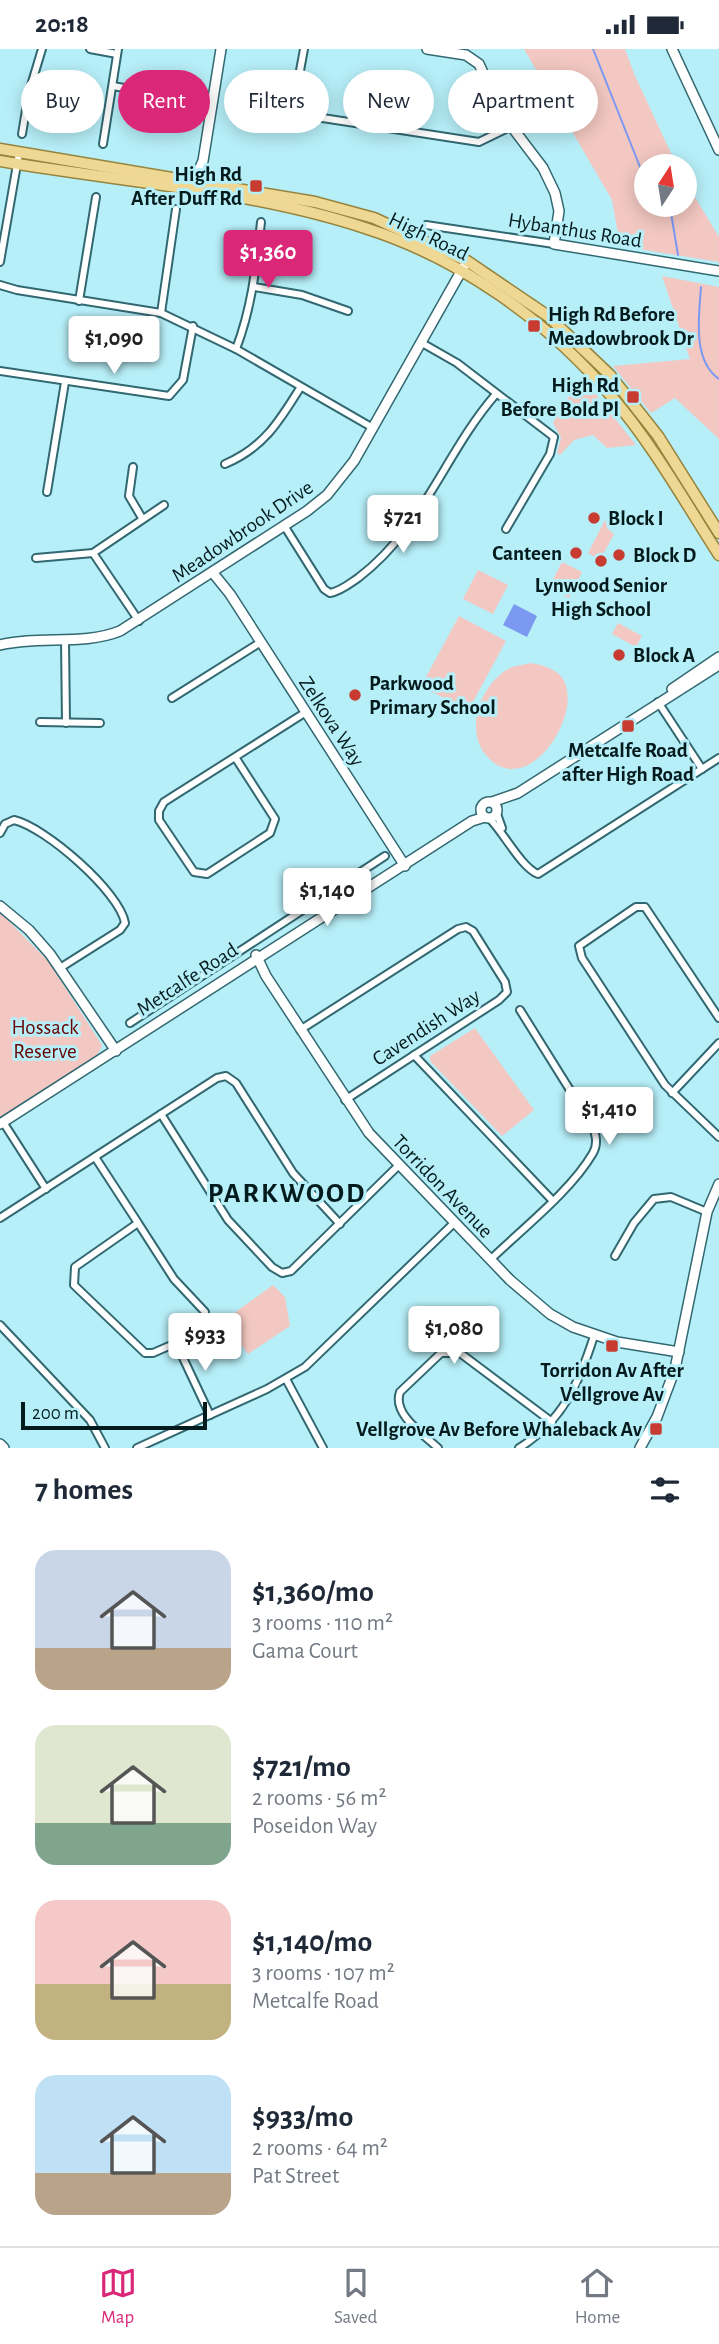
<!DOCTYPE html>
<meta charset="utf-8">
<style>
:root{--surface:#fff;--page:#f6f6f7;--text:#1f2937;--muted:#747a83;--line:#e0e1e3;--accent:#db2777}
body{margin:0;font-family:"Alegreya Sans",sans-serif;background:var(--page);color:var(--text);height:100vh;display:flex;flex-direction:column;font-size:26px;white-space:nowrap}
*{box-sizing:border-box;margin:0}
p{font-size:23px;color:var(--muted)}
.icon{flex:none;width:38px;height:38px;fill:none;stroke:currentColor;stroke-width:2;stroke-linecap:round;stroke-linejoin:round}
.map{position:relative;height:1399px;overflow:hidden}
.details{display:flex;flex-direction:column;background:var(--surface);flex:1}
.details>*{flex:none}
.hud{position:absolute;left:21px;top:21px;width:677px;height:63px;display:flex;gap:14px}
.needle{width:46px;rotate:12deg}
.fabs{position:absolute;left:634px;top:105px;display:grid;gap:14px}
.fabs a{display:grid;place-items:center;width:63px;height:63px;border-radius:50%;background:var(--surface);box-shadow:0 4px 18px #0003;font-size:35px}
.scale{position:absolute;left:21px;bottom:18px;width:186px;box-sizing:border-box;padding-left:7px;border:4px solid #041b1e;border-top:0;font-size:19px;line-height:24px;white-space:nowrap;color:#041b1e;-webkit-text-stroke:5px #b7eff8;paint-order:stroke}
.price{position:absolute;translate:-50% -60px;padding:0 16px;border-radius:7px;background:#fff;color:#222;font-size:23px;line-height:46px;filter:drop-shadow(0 2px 4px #0008)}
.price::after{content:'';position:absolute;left:50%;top:42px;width:21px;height:16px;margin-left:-10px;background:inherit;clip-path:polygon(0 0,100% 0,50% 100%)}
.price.current{background:var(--accent);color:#fff}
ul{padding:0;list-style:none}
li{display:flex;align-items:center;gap:21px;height:175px;padding:0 35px}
li span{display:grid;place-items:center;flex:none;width:196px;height:140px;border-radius:21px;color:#555}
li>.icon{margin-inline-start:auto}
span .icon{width:84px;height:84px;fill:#fffc;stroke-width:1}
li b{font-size:30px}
h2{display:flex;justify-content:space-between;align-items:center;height:84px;padding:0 35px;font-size:30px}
.tag{padding:0 24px;border-radius:32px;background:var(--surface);box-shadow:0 4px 18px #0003;font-size:24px;line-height:63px}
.tag.current{background:var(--accent);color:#fff}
.status{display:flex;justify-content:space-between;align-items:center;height:49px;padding:0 35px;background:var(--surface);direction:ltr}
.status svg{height:19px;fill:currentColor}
.menu{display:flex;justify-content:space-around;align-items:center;height:98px;border-top:2px solid var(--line);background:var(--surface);font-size:19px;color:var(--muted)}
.menu a{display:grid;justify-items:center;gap:4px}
.menu .current{color:var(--accent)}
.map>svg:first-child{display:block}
</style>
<div class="status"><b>20:18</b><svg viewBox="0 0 49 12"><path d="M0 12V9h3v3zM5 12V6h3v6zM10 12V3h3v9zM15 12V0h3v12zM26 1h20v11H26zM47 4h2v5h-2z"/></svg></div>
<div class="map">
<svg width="719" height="1399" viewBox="0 0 719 1399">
<rect width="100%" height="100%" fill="#b7eff8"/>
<g fill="#f3c8c2">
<polygon points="524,0 625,0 635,27 677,117 646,117 646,156 684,156 684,130 719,188 719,213 620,197 612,151"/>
<polygon points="662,227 719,238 719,390 675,349 651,364 613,317 690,310"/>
<polygon points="586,333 636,396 607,399 593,386 574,391 560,406 557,404 561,389 553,374 562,354"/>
<polygon points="605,471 608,480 614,485 600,511 588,504"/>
<polygon points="562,513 582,523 569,549 549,538"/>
<polygon points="478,521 508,536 493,565 463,550"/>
<polygon points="459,567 506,592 468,662 421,637"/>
<polygon points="618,574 642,587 636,598 612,585"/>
<path d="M530 614C542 616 556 619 563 630 585 667 525 754 486 706 464 680 481 634 510 619 516 616 524 616 530 614Z"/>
<path d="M0 863 48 912 102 996C99 1017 21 1060 0 1073Z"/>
<polygon points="475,979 534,1061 502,1087 430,1012 430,1007"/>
<polygon points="273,1236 285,1248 290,1277 248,1305 223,1272"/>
</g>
<polygon fill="#7c99f1" points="514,555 537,567 527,588 503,576"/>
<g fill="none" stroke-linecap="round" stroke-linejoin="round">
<g stroke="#7c99f1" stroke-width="2">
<polyline points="593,0 646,133"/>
<polyline points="665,156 671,164 678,206"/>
<path d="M701 238C699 267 692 311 719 330"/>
</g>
<defs>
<g id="street">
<polyline points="90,0 117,5"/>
<polyline points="304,0 294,54 303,66 479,93 510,78"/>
<polyline points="113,37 135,41"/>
<polyline points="22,85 29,43 42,0"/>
<polyline points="103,95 118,0"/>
<polyline points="426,176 554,195"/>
<polyline points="0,213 19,104"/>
<polyline points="0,236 17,241 161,264 236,300 373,379"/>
<polyline points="254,238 302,246 348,262"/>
<polyline points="79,252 96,148"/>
<polyline points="161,264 176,160"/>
<polyline points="422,294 457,314 554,388 550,405 506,480"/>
<path d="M236 300C252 258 256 218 261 173"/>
<polyline points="0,322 169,347 183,331 193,277"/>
<path d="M225 415C263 399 279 373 300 339"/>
<polyline points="133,418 129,447 142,469"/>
<polyline points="47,443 65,333"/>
<path d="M285 478 324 540 330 544C341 542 349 535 358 529 424 479 444 405 496 345"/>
<polyline points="93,504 139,572"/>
<polyline points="36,509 93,504 164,456"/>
<polyline points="65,591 66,674"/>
<polyline points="172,649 261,593"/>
<polyline points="658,653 702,720"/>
<polyline points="40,673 100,674"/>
<polyline points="235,708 275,770 270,784 207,825 194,823 159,771 159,762 164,753 306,663"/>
<polyline points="497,765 502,779"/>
<path d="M489 769C504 784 521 818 538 825L719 709"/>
<path d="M0 784 5 775 14 771C45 778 120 843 125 874L120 881 60 919"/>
<polyline points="719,969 645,858 636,858 579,897 582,909 665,1036 719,1088"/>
<polyline points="130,974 385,807"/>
<polyline points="300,981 458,880 466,878 473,882 505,933 507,943 499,951 345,1051"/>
<polyline points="414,1006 552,1151"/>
<polyline points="672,1044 719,994"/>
<polyline points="161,1065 228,1171 272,1218 282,1224 291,1222 399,1116"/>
<polyline points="3,1073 46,1140"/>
<polyline points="95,1108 138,1174 75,1218 74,1236 145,1304 153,1304 176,1294 198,1283 206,1275 205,1263 174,1230 138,1174"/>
<polyline points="0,1169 217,1029 226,1027 236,1034 293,1124 340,1175"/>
<polyline points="615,1207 634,1174 654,1150 671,1148 707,1163"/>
<path d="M490 1211C522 1180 571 1142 593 1104 598 1095 596 1087 593 1078L520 961"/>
<polyline points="0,1276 90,1371 105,1399"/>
<polyline points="176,1294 210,1366"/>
<polyline points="286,1330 323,1399"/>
<polyline points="137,1399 267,1340 305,1318 454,1174"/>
<path d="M438 1399C423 1385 392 1365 400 1343L441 1304H460L552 1373"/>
<path d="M519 1399C563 1372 579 1334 594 1287"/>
</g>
<g id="secondary">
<polyline points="427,0 466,6 479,15 502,65 543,119 555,144 559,162 554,195 719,222"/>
<polyline points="672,0 719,101"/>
<polyline points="202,137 197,125 203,112 221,0"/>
<polyline points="213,524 230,545 405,817"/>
<path d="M0 596C40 586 82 597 120 582L307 462 327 446 354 412 467 212"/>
<polyline points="672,640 719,608"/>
<circle cx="489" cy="761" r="8"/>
<polyline points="492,753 518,744 719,616"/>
<polyline points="0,857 29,881 50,905 116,1002"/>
<polyline points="256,906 266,927 369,1084 510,1231 550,1265 573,1278 617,1293 679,1303"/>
<polyline points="0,1075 472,772 485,768"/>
<polyline points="0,1395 4,1399"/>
<polyline points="640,1399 657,1368 675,1320 707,1163 719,1135"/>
</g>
<g id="primary">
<polyline points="0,100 315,153 374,169 467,212 548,267 610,326 658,387 719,484"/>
<path d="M0 112C120 133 250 141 365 179 460 209 548 272 612 348 653 396 685 453 719 506"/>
</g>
</defs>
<use href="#street" stroke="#326871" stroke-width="10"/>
<use href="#secondary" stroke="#326871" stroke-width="12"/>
<use href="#primary" stroke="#96843d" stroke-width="13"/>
<use href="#street" stroke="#fff" stroke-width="6"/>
<use href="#secondary" stroke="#fff" stroke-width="9"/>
<use href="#primary" stroke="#efd794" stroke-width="10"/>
</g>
<g fill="#c83b30" stroke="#b7eff8" stroke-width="2.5">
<rect x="249" y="130" width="14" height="14" rx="3.5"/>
<rect x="527" y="270" width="14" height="14" rx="3.5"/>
<rect x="626" y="341" width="14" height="14" rx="3.5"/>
<circle cx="594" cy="469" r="7"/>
<circle cx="576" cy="504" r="7"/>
<circle cx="619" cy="506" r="7"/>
<circle cx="601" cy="512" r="7"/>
<circle cx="619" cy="606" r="7"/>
<circle cx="355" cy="646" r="7"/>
<rect x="621" y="670" width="14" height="14" rx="3.5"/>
<rect x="605" y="1290" width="14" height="14" rx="3.5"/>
<rect x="649" y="1373" width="14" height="14" rx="3.5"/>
</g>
<g text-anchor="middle" stroke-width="6" stroke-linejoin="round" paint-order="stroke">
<g font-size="21" font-weight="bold" fill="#041b1e" stroke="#b7eff8" text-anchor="start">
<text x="242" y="132" text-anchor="end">High Rd<tspan x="242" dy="24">After Duff Rd</tspan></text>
<text x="548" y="272">High Rd Before<tspan x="548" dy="24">Meadowbrook Dr</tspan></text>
<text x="619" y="343" text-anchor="end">High Rd<tspan x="619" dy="24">Before Bold Pl</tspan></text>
<text x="608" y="476">Block I</text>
<text x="562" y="511" text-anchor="end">Canteen</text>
<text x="633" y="513">Block D</text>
<text x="601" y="543" text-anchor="middle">Lynwood Senior<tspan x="601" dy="24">High School</tspan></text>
<text x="633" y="613">Block A</text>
<text x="369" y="641">Parkwood<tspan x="369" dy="24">Primary School</tspan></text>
<text x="628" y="708" text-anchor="middle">Metcalfe Road<tspan x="628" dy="24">after High Road</tspan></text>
<text x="612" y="1328" text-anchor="middle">Torridon Av After<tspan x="612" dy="24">Vellgrove Av</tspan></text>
<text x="642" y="1387" text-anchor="end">Vellgrove Av Before Whaleback Av</text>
</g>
<g font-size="21" fill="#041b1e" stroke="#b7eff8">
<text transform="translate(575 181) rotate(9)" y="7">Hybanthus Road</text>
<text transform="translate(429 187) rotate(26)" y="7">High Road</text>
<text transform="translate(242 482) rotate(-34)" y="7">Meadowbrook Drive</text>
<text transform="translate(332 672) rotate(57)" y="7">Zelkova Way</text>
<text transform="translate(187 930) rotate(-33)" y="7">Metcalfe Road</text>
<text transform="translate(426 978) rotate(-33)" y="7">Cavendish Way</text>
<text transform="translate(443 1137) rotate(46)" y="7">Torridon Avenue</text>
</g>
<g font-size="21" fill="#680203" stroke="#b7eff8">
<text x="45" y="985">Hossack<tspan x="45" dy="24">Reserve</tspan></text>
</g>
<g font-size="28" font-weight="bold" letter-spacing="2" fill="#041b1e" stroke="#b7eff8">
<text x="287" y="1153">PARKWOOD</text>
</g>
</g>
</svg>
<div class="fabs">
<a><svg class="needle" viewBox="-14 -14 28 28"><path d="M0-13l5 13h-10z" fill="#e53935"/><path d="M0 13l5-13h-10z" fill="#747a83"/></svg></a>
</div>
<div class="scale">200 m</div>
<b class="price current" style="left:268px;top:241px">$1,360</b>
<b class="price" style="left:114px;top:327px">$1,090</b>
<b class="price" style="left:403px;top:506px">$721</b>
<b class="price" style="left:327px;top:879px">$1,140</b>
<b class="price" style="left:609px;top:1098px">$1,410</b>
<b class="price" style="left:454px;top:1317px">$1,080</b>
<b class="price" style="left:205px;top:1324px">$933</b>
<div class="hud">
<a class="tag">Buy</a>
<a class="tag current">Rent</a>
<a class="tag">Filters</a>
<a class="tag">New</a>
<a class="tag">Apartment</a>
</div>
</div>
<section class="details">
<h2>7 homes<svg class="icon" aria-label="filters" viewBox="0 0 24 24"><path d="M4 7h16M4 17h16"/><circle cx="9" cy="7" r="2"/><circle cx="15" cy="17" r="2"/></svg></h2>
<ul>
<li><span style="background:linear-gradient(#c9d6e8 70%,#b9a48a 0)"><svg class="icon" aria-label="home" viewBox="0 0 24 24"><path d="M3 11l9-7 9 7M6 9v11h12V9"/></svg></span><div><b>$1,360/mo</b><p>3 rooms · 110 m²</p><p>Gama Court</p></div></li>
<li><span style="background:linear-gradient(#dfe7d0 70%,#7fa58c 0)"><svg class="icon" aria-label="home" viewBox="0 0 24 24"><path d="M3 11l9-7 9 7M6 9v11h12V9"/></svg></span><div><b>$721/mo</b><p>2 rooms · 56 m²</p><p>Poseidon Way</p></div></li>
<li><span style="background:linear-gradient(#f6c9c9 60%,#c2b280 0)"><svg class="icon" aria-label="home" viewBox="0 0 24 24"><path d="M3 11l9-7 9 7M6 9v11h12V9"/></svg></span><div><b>$1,140/mo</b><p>3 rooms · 107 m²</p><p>Metcalfe Road</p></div></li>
<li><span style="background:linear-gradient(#bfe0f5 70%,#b9a48a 0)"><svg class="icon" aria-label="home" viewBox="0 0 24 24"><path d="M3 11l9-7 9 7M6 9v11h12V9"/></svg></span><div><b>$933/mo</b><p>2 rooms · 64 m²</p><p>Pat Street</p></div></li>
</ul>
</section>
<nav class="menu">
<a class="current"><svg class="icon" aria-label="map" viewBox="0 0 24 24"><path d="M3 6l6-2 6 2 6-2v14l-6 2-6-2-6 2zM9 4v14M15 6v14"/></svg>Map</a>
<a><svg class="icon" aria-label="saved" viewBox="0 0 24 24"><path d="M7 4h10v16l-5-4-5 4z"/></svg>Saved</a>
<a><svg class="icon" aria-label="home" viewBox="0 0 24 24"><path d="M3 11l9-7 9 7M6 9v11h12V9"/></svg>Home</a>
</nav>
